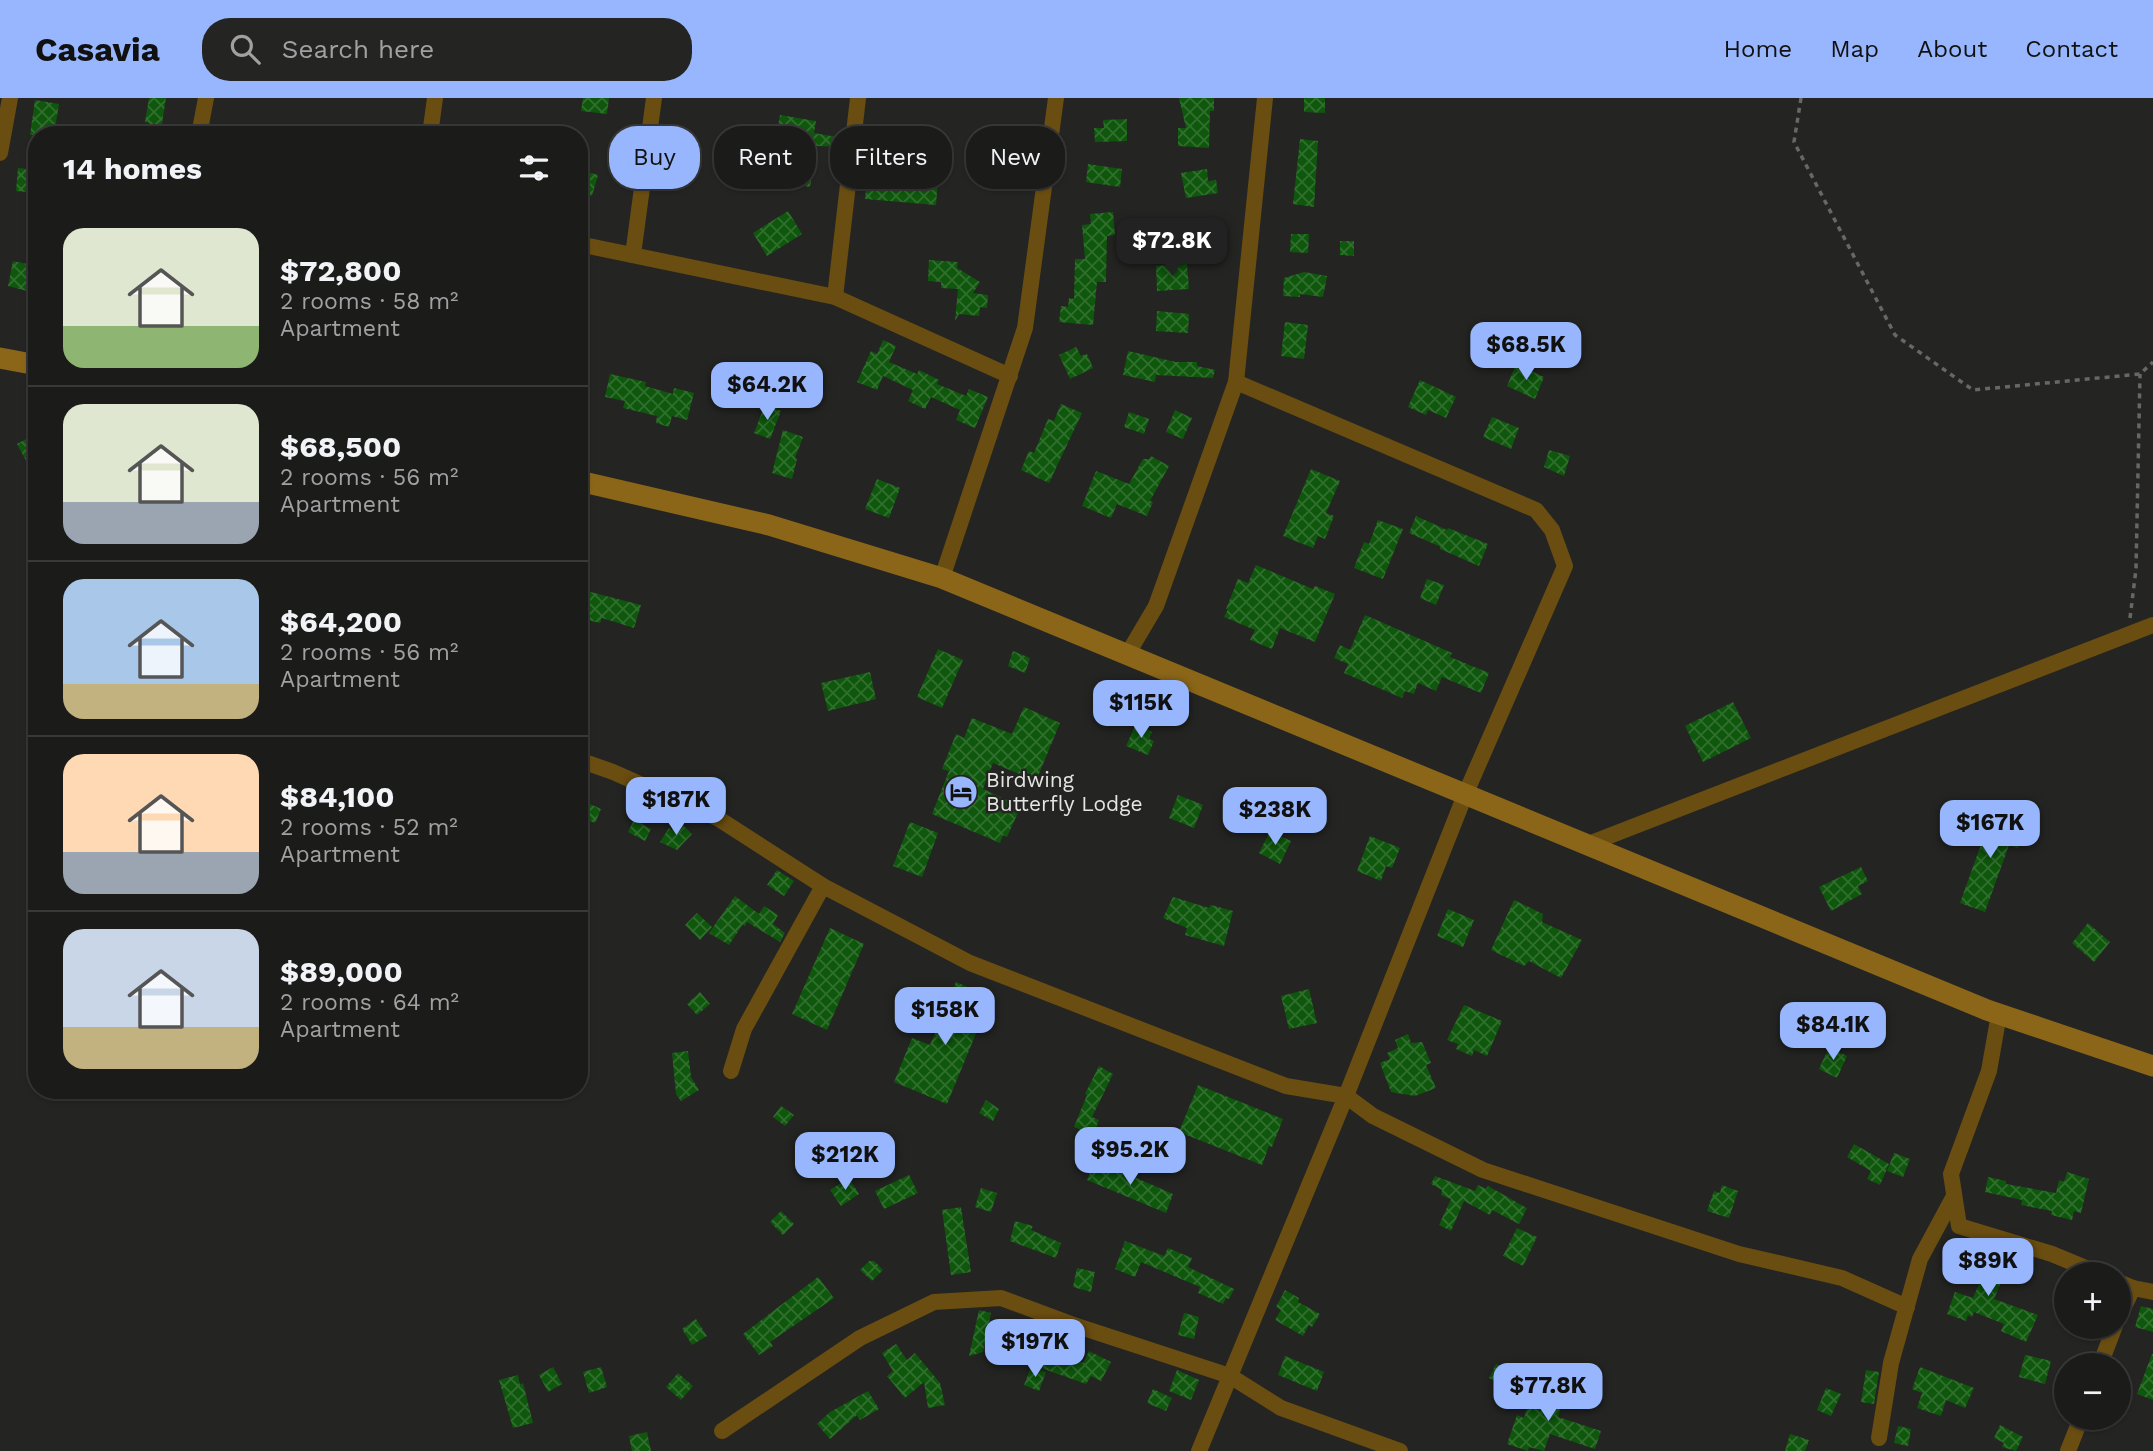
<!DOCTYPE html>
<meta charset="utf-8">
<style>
:root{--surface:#1b1b1a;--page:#242423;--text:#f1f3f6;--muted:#a0a1a2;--line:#393939;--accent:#97b6fd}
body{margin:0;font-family:"Work Sans",sans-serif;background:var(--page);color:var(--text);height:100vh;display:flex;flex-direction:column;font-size:26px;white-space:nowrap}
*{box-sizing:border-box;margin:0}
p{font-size:23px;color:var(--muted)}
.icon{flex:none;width:38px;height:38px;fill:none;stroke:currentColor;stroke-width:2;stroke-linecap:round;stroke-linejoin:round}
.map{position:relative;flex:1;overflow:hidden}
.drawer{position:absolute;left:28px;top:28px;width:560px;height:973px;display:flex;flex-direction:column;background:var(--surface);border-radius:28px;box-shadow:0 2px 5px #0004,0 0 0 2px var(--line)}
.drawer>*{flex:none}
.top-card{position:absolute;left:609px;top:28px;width:665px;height:63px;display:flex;gap:14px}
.buttons{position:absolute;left:2054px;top:1164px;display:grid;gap:14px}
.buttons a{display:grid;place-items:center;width:77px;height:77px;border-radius:50%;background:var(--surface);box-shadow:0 2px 5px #0004,0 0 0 2px var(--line);font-size:35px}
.price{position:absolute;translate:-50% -60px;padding:0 16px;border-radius:14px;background:var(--accent);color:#111;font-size:23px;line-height:46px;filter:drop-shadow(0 2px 4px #0008)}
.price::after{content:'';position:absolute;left:50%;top:42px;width:21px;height:16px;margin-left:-10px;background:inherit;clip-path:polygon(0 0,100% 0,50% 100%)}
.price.on{background:#222;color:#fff}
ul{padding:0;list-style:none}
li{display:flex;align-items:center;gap:21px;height:175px;padding:0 35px}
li+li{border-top:2px solid var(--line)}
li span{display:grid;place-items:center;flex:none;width:196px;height:140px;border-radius:21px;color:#555}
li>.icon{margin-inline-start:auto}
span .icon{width:84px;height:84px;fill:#fffc;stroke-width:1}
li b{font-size:30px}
h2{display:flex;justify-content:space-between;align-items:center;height:84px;padding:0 35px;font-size:30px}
.pill{padding:0 24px;border-radius:28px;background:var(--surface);box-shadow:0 2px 5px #0004,0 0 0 2px var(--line);font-size:24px;line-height:63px}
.pill.on{background:var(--accent);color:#111}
header{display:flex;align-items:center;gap:42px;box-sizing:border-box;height:98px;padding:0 35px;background:var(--accent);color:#111}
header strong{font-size:33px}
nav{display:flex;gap:38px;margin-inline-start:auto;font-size:24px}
.search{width:490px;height:63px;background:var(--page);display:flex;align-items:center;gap:18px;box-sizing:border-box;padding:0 24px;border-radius:28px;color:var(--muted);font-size:26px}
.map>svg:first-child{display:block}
</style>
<header>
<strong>Casavia</strong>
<div class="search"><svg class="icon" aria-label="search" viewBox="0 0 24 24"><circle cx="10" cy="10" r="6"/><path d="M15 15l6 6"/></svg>Search here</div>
<nav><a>Home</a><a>Map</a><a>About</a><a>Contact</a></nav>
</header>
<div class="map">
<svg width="2153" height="1353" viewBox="0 0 2153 1353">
<defs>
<pattern id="building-cross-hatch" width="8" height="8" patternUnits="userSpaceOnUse" patternTransform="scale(1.75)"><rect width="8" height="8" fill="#0e570c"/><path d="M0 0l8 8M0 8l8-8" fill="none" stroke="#316f2f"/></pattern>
</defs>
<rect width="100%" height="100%" fill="#242422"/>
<g fill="url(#building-cross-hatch)">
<polygon points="149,0 166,0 162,25 154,37 151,37 149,25 145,24"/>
<polygon points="583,0 609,0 607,16 581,13"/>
<polygon points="1179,0 1214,0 1214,13 1210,13 1209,50 1178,48 1178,30 1186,30"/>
<polygon points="1304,0 1325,0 1325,15 1304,14"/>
<polygon points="35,2 59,6 54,37 30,37"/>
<polygon points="780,17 816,23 814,35 843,40 842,49 817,48 810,89 774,82 781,45 775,44"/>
<polygon points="1127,21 1127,43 1095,44 1094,30 1104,30 1103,22"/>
<polygon points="890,32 912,33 911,43 907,46 907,52 889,52"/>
<polygon points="1300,41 1318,43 1314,109 1293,106"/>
<polygon points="1088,66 1122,71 1120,89 1086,84"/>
<polygon points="18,70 37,72 37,95 16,93"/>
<polygon points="1207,71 1208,83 1216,82 1218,95 1186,100 1181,75"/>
<polygon points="579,72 598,77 592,98 579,95"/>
<polygon points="868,75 938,81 936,107 865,101"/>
<polygon points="788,113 802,136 767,158 753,135"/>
<polygon points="1113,114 1115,137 1107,138 1106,184 1097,184 1093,227 1059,224 1061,208 1068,209 1069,200 1074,201 1075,161 1085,161 1082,127 1091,126 1090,116"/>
<polygon points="1165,121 1194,122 1194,141 1165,141"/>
<polygon points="1291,136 1309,136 1308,155 1290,154"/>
<polygon points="1340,143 1354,143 1354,158 1340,157"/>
<polygon points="929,162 958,164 957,170 980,184 973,195 988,197 987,210 980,209 979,218 959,216 955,223 958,191 941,190 941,184 928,183"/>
<polygon points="13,163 32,167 27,193 8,188"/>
<polygon points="1187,166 1189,191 1157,193 1156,168"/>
<polygon points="1304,174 1327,178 1323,199 1300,196 1300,199 1283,198 1284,180"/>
<polygon points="1157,213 1189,216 1188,235 1156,233"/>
<polygon points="1285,224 1308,227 1304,261 1281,258"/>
<polygon points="883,242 896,248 889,264 917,276 919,272 939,282 937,286 966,298 969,291 988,299 975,330 956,322 960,312 931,299 925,311 908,303 913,292 883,278 877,292 857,284 871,253 877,256"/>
<polygon points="1076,249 1081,258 1087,256 1093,270 1070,281 1059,257"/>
<polygon points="1128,253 1176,264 1197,264 1197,268 1215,272 1213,280 1156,277 1155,284 1123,277"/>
<polygon points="1516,266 1544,279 1535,301 1507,288"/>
<polygon points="610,276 646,284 645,288 673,296 674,290 694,295 687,322 672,318 669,329 656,325 657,318 623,310 625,303 605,299"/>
<polygon points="1420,282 1456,299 1446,320 1428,312 1426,317 1408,309"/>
<polygon points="765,306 781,313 770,341 754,335"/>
<polygon points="1061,306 1082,315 1049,385 1021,372 1029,353 1034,355 1048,321 1054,323"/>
<polygon points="1175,312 1192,320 1183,341 1166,334"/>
<polygon points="1129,314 1149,321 1144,336 1124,329"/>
<polygon points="1492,319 1519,330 1511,351 1483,339"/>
<polygon points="783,332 803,339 795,360 797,361 792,381 772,375"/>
<polygon points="37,335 37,383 17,346"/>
<polygon points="1549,352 1570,358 1564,378 1544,369"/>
<polygon points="1151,358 1169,368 1150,403 1153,404 1147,418 1117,406 1111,420 1082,408 1096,373 1129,386 1143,361 1149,361"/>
<polygon points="1311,371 1340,383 1326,415 1334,418 1325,441 1318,438 1313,450 1283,438"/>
<polygon points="877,381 900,390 889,420 865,411"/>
<polygon points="1416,418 1447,432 1448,430 1488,446 1479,468 1440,451 1441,449 1409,435"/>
<polygon points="1378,422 1403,431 1383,481 1354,470 1364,444 1369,446"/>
<polygon points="1256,467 1313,491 1315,488 1335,496 1315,544 1280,530 1272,551 1250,542 1255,532 1224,519 1228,511 1226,511 1238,481 1248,485"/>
<polygon points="1427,481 1444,487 1436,507 1420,500"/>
<polygon points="579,491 641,507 634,530 602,520 600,525 579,520"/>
<polygon points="1365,517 1452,555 1450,559 1489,575 1481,595 1442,579 1436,593 1418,585 1414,596 1405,593 1402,600 1344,575 1348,566 1334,560 1340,547 1350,552"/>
<polygon points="938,551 963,562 942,610 917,599"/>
<polygon points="1013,553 1030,560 1025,575 1008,568"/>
<polygon points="870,574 876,601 828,613 821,585"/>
<polygon points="1733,604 1751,640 1703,664 1685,628"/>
<polygon points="1024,609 1060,625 1036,683 993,665 983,691 1021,708 1007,739 1003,737 1000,745 932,716 949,673 942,671 956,636 964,640 972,620 1012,636"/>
<polygon points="1136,626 1152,634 1149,641 1154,643 1148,657 1126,648"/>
<polygon points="1178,697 1203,707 1194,730 1169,720"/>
<polygon points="588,705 601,711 595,725 582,720"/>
<polygon points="1985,716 2025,731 2018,750 2009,747 1985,814 1960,805 1984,738 1978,735"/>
<polygon points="634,722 651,731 645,743 628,734"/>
<polygon points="680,724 692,736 677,752 660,744 669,730 672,732"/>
<polygon points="910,724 938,735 922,779 893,768"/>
<polygon points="1270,733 1291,743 1280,766 1259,755"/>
<polygon points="1370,738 1400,750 1392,770 1386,768 1381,783 1357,773"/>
<polygon points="1861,769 1868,783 1858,788 1862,796 1831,813 1819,789"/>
<polygon points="777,772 794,783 784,798 767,787"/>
<polygon points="735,798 759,816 764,808 778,817 773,826 785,835 780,844 747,824 745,828 743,826 729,847 709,835"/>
<polygon points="1173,799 1209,810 1211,807 1233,813 1224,848 1185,837 1187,830 1163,820"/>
<polygon points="1514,802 1543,816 1542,824 1582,842 1561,880 1529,863 1524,868 1491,852"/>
<polygon points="1448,811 1474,822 1463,849 1437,838"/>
<polygon points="697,815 712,829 700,842 685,827"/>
<polygon points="2088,825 2110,844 2094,864 2072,845"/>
<polygon points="830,830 864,846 827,932 792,916"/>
<polygon points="956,884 991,899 947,1006 894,984 912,940 930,947"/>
<polygon points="1309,891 1317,925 1289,931 1281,898"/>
<polygon points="700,894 710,906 697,917 687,906"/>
<polygon points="1464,907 1502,923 1487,958 1474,952 1472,958 1456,951 1458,946 1447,942"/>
<polygon points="1408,936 1411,945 1422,944 1431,965 1426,967 1436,990 1415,998 1391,994 1380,965 1390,961 1387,955 1398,950 1395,942"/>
<polygon points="1829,949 1847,958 1837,980 1819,971"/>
<polygon points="688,953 691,979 699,992 681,1003 676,996 672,955"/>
<polygon points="1099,968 1113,976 1092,1019 1099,1022 1093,1037 1074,1029 1087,997 1085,996"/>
<polygon points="1198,987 1283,1021 1272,1049 1269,1048 1262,1067 1179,1034"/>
<polygon points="986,1002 999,1011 993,1023 979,1015"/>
<polygon points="781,1008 794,1017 785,1028 773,1019"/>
<polygon points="1854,1046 1889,1066 1880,1087 1867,1081 1871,1073 1847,1059"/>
<polygon points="1894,1055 1910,1061 1903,1079 1887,1073"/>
<polygon points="1095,1062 1173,1096 1166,1115 1087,1082"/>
<polygon points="2067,1074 2089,1081 2081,1115 2074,1113 2072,1122 2051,1117 2052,1113 2021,1107 2022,1102 1985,1094 1988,1079 2006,1083 2006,1086 2056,1095 2059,1082 2064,1084"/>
<polygon points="909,1077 918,1095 884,1111 875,1093"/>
<polygon points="1435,1078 1475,1093 1478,1087 1486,1091 1488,1088 1527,1110 1519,1126 1492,1112 1490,1117 1464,1103 1451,1133 1439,1127 1451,1101 1441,1097 1442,1092 1431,1086"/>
<polygon points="849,1080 859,1096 841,1108 830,1092"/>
<polygon points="1722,1087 1738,1093 1729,1120 1707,1113 1714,1093 1720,1095"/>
<polygon points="981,1090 997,1095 991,1114 975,1109"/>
<polygon points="961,1109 971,1174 951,1177 942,1112"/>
<polygon points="781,1113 794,1126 783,1137 770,1124"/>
<polygon points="1015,1123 1033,1128 1031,1132 1061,1145 1056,1160 1010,1143"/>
<polygon points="1517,1130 1537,1139 1523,1168 1503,1158"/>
<polygon points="1950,1142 1970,1151 1966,1159 2005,1175 1994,1201 2038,1217 2026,1244 2001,1233 2004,1226 1974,1214 1972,1219 1968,1217 1966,1223 1947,1216 1955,1194 1973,1200 1982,1179 1964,1164 1963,1167 1943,1157"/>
<polygon points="1125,1143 1164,1158 1168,1150 1192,1160 1188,1169 1234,1191 1229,1201 1226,1200 1223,1206 1198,1195 1200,1189 1141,1164 1135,1179 1115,1171"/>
<polygon points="869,1163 874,1163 883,1172 872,1183 860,1172"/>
<polygon points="1077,1170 1095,1174 1091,1194 1073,1189"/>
<polygon points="818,1179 834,1200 770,1244 773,1248 759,1257 743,1236"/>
<polygon points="1285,1192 1299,1200 1298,1204 1320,1216 1312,1229 1309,1227 1303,1238 1275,1222 1281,1212 1276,1209"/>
<polygon points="2141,1208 2153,1211 2153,1234 2135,1229"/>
<polygon points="979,1212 991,1215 983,1254 969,1258"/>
<polygon points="1184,1215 1199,1219 1194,1241 1178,1237"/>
<polygon points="696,1221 707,1238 692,1247 682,1231"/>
<polygon points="896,1246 907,1262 915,1255 940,1285 945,1307 928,1310 924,1284 905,1300 887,1278 893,1273 882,1255"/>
<polygon points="1048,1252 1083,1265 1089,1253 1111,1264 1101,1283 1091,1278 1086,1286 1041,1270"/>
<polygon points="2152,1256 2153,1256 2153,1302 2137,1296"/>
<polygon points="2025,1257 2051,1263 2045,1286 2019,1279"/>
<polygon points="1285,1258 1324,1274 1317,1293 1278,1277"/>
<polygon points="1496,1266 1515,1275 1508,1289 1489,1280"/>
<polygon points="553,1269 562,1286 548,1294 539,1277"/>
<polygon points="601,1269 607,1289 589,1295 583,1274"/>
<polygon points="1031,1269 1046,1274 1039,1293 1024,1287"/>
<polygon points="1920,1269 1974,1290 1965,1310 1946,1302 1941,1318 1917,1310 1922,1295 1912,1291"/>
<polygon points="1177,1272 1199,1282 1191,1302 1169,1293"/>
<polygon points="1866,1272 1879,1274 1874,1306 1861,1304"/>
<polygon points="678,1275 693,1288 681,1302 666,1289"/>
<polygon points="518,1277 520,1287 523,1285 533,1325 513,1330 499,1282"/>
<polygon points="1535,1286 1566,1295 1558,1319 1601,1333 1595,1351 1550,1336 1544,1353 1529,1349 1528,1353 1507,1346 1517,1317 1524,1320"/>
<polygon points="1826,1290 1841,1296 1831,1318 1817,1312"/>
<polygon points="1153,1291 1172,1300 1166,1313 1147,1305"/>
<polygon points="868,1293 879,1311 860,1322 857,1317 830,1341 817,1326 830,1314"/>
<polygon points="2000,1327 2023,1339 2016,1353 2002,1349 2004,1345 1994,1340"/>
<polygon points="1898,1328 1911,1331 1908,1348 1894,1345"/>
<polygon points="647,1334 651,1353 632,1353 629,1338"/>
<polygon points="1790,1336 1809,1342 1805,1353 1785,1353"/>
</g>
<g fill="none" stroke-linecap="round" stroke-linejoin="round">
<g stroke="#676765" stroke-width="3.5" stroke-dasharray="5 5" stroke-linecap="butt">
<polyline points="1801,0 1794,44 1895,237 1973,292 2140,276 2153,264"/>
<polyline points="2130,520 2136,471 2140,276"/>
</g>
<g stroke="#6a4d10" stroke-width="16">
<polyline points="199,37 206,0"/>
<polyline points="430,37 435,0"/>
<polyline points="0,55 10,0"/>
<polyline points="579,146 835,199 1010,278"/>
<polyline points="633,157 654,0"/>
<polyline points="835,199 858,0"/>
<polyline points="942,480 1025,230 1056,0"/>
<polyline points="1127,557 1156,508 1236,284 1265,0"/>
<polyline points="579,662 613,674 719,721 823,788 970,865 1286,988 1346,998 1373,1018 1483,1072 1739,1156 1842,1180 1907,1209"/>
<polyline points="1586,747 2153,527"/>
<polyline points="1999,916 1989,973 1951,1076 1959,1128 2052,1156 2100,1176"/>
<polyline points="731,973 744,931 823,788"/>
<polyline points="2119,1184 2133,1190 2153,1194"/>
<polyline points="2119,1219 2133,1190"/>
<polyline points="2100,1267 2115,1228"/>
<polyline points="722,1333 860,1240 934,1204 1001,1200 1071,1226 1230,1278 1281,1310 1400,1353"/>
<polyline points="1879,1340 1891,1265 1920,1161 1954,1098"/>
<polyline points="1199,1353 1346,998 1465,697 1565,468 1552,432 1536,412 1236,284"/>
<polyline points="2068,1353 2081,1320"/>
</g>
<g stroke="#8b6619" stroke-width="21">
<polyline points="0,260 37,267"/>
<polyline points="579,383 769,427 942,480 1987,912 2153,968"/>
</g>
</g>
<defs>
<symbol id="hotel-disc" viewBox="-11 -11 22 22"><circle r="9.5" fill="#97b6fd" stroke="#242422"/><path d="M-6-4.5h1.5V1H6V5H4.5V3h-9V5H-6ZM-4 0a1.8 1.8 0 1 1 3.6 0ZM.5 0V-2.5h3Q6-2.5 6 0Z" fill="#111"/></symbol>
</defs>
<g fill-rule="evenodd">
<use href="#hotel-disc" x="942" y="675" width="38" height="38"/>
</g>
<g text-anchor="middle" stroke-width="5" stroke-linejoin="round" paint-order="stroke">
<g font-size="21" fill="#e5e5e3" stroke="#242422" text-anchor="start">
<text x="986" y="689">Birdwing<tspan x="986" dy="24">Butterfly Lodge</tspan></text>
</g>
</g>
</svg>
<div class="buttons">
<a>+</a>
<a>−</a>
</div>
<b class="price on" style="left:1172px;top:180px">$72.8K</b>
<b class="price" style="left:1526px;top:284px">$68.5K</b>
<b class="price" style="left:767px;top:324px">$64.2K</b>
<b class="price" style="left:1141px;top:642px">$115K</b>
<b class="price" style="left:676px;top:739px">$187K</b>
<b class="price" style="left:1275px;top:749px">$238K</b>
<b class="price" style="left:1990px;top:762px">$167K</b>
<b class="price" style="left:945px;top:949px">$158K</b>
<b class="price" style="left:1833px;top:964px">$84.1K</b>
<b class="price" style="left:1130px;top:1089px">$95.2K</b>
<b class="price" style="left:845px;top:1094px">$212K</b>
<b class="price" style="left:1988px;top:1200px">$89K</b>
<b class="price" style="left:1035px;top:1281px">$197K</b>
<b class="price" style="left:1548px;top:1325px">$77.8K</b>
<div class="top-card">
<a class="pill on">Buy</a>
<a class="pill">Rent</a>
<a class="pill">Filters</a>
<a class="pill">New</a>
</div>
<section class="drawer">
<h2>14 homes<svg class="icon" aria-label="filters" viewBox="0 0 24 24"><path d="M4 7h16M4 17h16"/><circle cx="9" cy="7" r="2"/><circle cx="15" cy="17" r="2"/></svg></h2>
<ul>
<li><span style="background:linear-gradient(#dfe7d0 70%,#8fb573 0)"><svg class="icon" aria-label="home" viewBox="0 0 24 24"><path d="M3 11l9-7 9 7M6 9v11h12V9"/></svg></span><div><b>$72,800</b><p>2 rooms · 58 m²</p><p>Apartment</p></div></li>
<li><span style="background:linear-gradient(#dfe7d0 70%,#9aa5b1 0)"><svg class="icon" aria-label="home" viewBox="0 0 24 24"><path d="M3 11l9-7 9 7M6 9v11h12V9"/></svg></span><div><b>$68,500</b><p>2 rooms · 56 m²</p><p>Apartment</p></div></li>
<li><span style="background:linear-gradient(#a9c7e8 75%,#c2b280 0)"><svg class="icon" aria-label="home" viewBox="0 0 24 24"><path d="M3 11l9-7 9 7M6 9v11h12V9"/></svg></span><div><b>$64,200</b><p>2 rooms · 56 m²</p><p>Apartment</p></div></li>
<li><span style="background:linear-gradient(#ffd9b3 70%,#9aa5b1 0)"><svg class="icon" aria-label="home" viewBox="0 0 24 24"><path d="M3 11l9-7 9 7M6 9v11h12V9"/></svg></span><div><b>$84,100</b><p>2 rooms · 52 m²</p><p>Apartment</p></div></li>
<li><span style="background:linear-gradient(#c9d6e8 70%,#c2b280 0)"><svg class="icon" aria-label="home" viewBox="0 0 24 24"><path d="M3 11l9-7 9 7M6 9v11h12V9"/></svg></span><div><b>$89,000</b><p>2 rooms · 64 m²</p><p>Apartment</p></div></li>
</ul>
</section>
</div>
